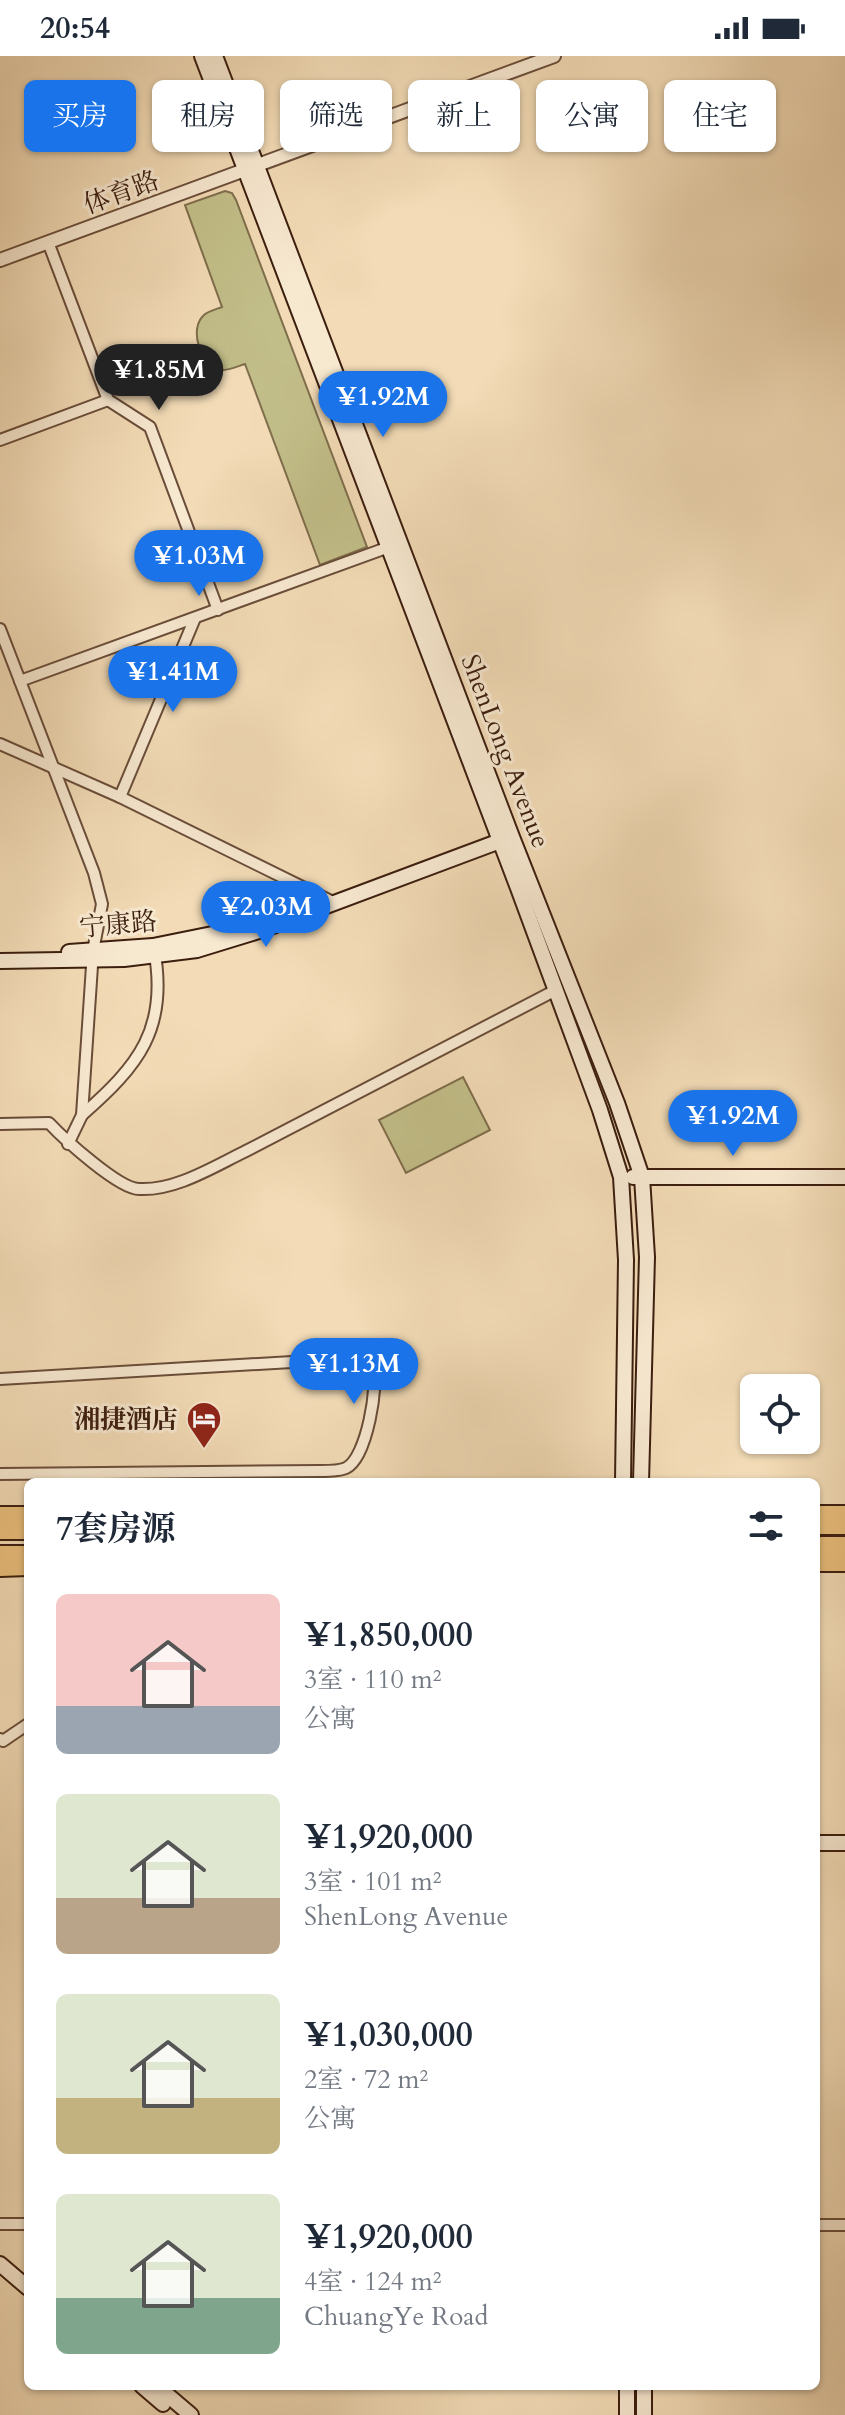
<!DOCTYPE html>
<html lang="zh">
<meta charset="utf-8">
<style>
:root{--surface:#fff;--page:#f6f6f7;--text:#1f2937;--muted:#747a83;--accent:#1a73e8}
body{margin:0;font-family:Cardo,"Noto Serif SC",serif;background:var(--page);color:var(--text);height:100vh;display:flex;flex-direction:column;font-size:30px;white-space:nowrap}
*{box-sizing:border-box;margin:0}
p{font-size:26px;color:var(--muted)}
.icon{flex:none;width:44px;height:44px;fill:none;stroke:currentColor;stroke-width:2;stroke-linecap:round;stroke-linejoin:round}
.map{position:relative;flex:1;overflow:hidden}
.panel{position:absolute;left:24px;top:1422px;width:796px;height:912px;display:flex;flex-direction:column;background:var(--surface);border-radius:12px;box-shadow:0 2px 6px #0004}
.panel>*{flex:none}
.banner{position:absolute;left:24px;top:24px;width:798px;height:72px;display:flex;gap:16px}
.buttons{position:absolute;left:740px;top:1318px;display:grid;gap:16px}
.buttons a{display:grid;place-items:center;width:80px;height:80px;border-radius:12px;background:var(--surface);box-shadow:0 2px 6px #0004;font-size:40px}
.price{position:absolute;translate:-50% -68px;padding:0 18px;border-radius:28px;background:var(--accent);color:#fff;font-size:26px;line-height:52px;filter:drop-shadow(0 2px 4px #0008)}
.price::after{content:'';position:absolute;left:50%;top:48px;width:24px;height:18px;margin-left:-12px;background:inherit;clip-path:polygon(0 0,100% 0,50% 100%)}
.price.on{background:#222;color:#fff}
ul{padding:0;list-style:none}
li{display:flex;align-items:center;gap:24px;height:200px;padding:0 32px}
li span{display:grid;place-items:center;flex:none;width:224px;height:160px;border-radius:12px;color:#555}
li>.icon{margin-inline-start:auto}
span .icon{width:96px;height:96px;fill:#fffc;stroke-width:1}
li b{font-size:34px}
h2{display:flex;justify-content:space-between;align-items:center;height:96px;padding:0 32px;font-size:34px}
.pill{padding:0 28px;border-radius:12px;background:var(--surface);box-shadow:0 2px 6px #0004;font-size:28px;line-height:72px}
.pill.on{background:var(--accent);color:#fff}
.status{display:flex;justify-content:space-between;align-items:center;height:56px;padding:0 40px;background:var(--surface);direction:ltr}
.status svg{height:22px;fill:currentColor}
.map>svg:first-child{display:block}
</style>
<div class="status"><b>20:54</b><svg viewBox="0 0 49 12"><path d="M0 12V9h3v3zM5 12V6h3v6zM10 12V3h3v9zM15 12V0h3v12zM26 1h20v11H26zM47 4h2v5h-2z"/></svg></div>
<div class="map">
<svg width="845" height="2359" viewBox="0 0 845 2359">
<rect width="100%" height="100%" fill="#f2dbb6"/>
<filter id="stains"><feTurbulence type="fractalNoise" baseFrequency=".0025" numOctaves="4"/><feColorMatrix values="0 0 0 0 .2 0 0 0 0 .09 0 0 0 0 .02 0 0 0 .5 -.17"/></filter>
<radialGradient id="worn" r=".72"><stop offset=".6" stop-color="#630" stop-opacity="0"/><stop offset="1" stop-color="#630" stop-opacity=".3"/></radialGradient>
<g fill="#c2be89" stroke="#7f6e4c" stroke-width="2">
<path d="M225 135 232 137 236 144 367 491 320 509 245 308C238 310 228 315 220 314 201 309 188 273 204 259 208 255 217 253 222 251L185 149Z"/>
<polygon points="463,1021 490,1074 406,1117 379,1064"/>
</g>
<g fill="none" stroke-linecap="round" stroke-linejoin="round">
<defs>
<g id="minor">
<polyline points="48,186 108,344 150,371 218,554"/>
<polyline points="0,384 108,344"/>
<polyline points="0,573 94,817 102,848 93,895 82,1059 68,1088"/>
<polyline points="20,625 389,491"/>
<polyline points="0,688 120,741 335,847"/>
<polyline points="120,741 195,562"/>
<path d="M82 1059C138 1010 169 973 154 893"/>
<path d="M0 1068 49 1067C64 1083 119 1133 139 1133 175 1135 213 1111 244 1096L556 934"/>
<path d="M0 1323 359 1302 373 1308C379 1328 367 1402 346 1412 340 1415 328 1415 320 1415L0 1418"/>
<polyline points="0,1683 3,1685 28,1668"/>
<polyline points="0,2168 28,2168"/>
<polyline points="816,2169 845,2169"/>
</g>
<polyline id="tertiary" points="0,204 554,0"/>
<g id="secondary">
<polyline points="202,0 518,832 600,1054 621,1121 626,1204 623,1426"/>
<polyline points="215,0 512,781 617,1047 642,1121 647,1201 641,1426"/>
<polyline points="69,896 153,890 227,875"/>
<polyline points="0,905 124,903 197,894 262,874 508,782"/>
<polyline points="633,1121 845,1121"/>
<polyline points="816,1787 845,1787"/>
<polyline points="0,2208 28,2232"/>
<polyline points="142,2330 163,2348"/>
<polyline points="157,2330 191,2359"/>
<polyline points="627,2359 627,2330"/>
<polyline points="644,2359 644,2330"/>
</g>
<g id="primary">
<polyline points="816,1458 845,1458"/>
<polyline points="0,1459 28,1459"/>
<polyline points="816,1507 845,1507"/>
<polyline points="0,1512 28,1511"/>
</g>
<g id="trunk">
<polyline points="816,1469 845,1469"/>
<polyline points="0,1474 28,1474"/>
<polyline points="816,1490 845,1490"/>
<polyline points="0,1499 28,1499"/>
</g>
</defs>
<use href="#minor" stroke="#6a4d39" stroke-width="14"/>
<use href="#tertiary" stroke="#6a4d39" stroke-width="16"/>
<use href="#secondary" stroke="#3c1e0f" stroke-width="18"/>
<use href="#primary" stroke="#3c1e0f" stroke-width="20"/>
<use href="#trunk" stroke="#3c1e0f" stroke-width="22"/>
<use href="#minor" stroke="#f7e8d0" stroke-width="10"/>
<use href="#tertiary" stroke="#f7e8d0" stroke-width="12"/>
<use href="#secondary" stroke="#f7e8d0" stroke-width="14"/>
<use href="#primary" stroke="#e9be7b" stroke-width="16"/>
<use href="#trunk" stroke="#e9be7b" stroke-width="18"/>
</g>
<defs>
<symbol id="hotel-pin" viewBox="-11 -11 22 30"><path d="M0 17L-7.5 6A9.5 9.5 0 1 1 7.5 6Z" fill="#8f2418" stroke="#f7e8d0"/><path d="M-6-4.5h1.5V1H6V5H4.5V3h-9V5H-6ZM-4 0a1.8 1.8 0 1 1 3.6 0ZM.5 0V-2.5h3Q6-2.5 6 0Z" fill="#fff"/></symbol>
</defs>
<g fill-rule="evenodd">
<use href="#hotel-pin" x="184" y="1343" width="40" height="54"/>
</g>
<g text-anchor="middle" stroke-width="6" stroke-linejoin="round" paint-order="stroke">
<g font-size="26" fill="#3c1e0f" stroke="#f7e8d0">
<text transform="translate(121 136) rotate(-20)" y="9">体育路</text>
<text transform="translate(506 695) rotate(69)" y="9">ShenLong Avenue</text>
<text transform="translate(118 868) rotate(-5)" y="9">宁康路</text>
</g>
<g font-size="26" font-weight="bold" fill="#3c1e0f" stroke="#f7e8d0" text-anchor="end">
<text x="178" y="1372">湘捷酒店</text>
</g>
</g>
<rect width="100%" height="100%" filter="url(#stains)"/>
<rect width="100%" height="100%" fill="url(#worn)"/>
</svg>
<div class="buttons">
<a><svg class="icon" aria-label="locate" viewBox="0 0 24 24"><circle cx="12" cy="12" r="6"/><path d="M12 2v4M12 18v4M2 12h4M18 12h4"/></svg></a>
</div>
<b class="price on" style="left:159px;top:356px">¥1.85M</b>
<b class="price" style="left:383px;top:383px">¥1.92M</b>
<b class="price" style="left:199px;top:542px">¥1.03M</b>
<b class="price" style="left:173px;top:658px">¥1.41M</b>
<b class="price" style="left:266px;top:893px">¥2.03M</b>
<b class="price" style="left:733px;top:1102px">¥1.92M</b>
<b class="price" style="left:354px;top:1350px">¥1.13M</b>
<div class="banner">
<a class="pill on">买房</a>
<a class="pill">租房</a>
<a class="pill">筛选</a>
<a class="pill">新上</a>
<a class="pill">公寓</a>
<a class="pill">住宅</a>
</div>
<section class="panel">
<h2>7套房源<svg class="icon" aria-label="filters" viewBox="0 0 24 24"><path d="M4 7h16M4 17h16"/><circle cx="9" cy="7" r="2"/><circle cx="15" cy="17" r="2"/></svg></h2>
<ul>
<li><span style="background:linear-gradient(#f6c9c9 70%,#9aa5b1 0)"><svg class="icon" aria-label="home" viewBox="0 0 24 24"><path d="M3 11l9-7 9 7M6 9v11h12V9"/></svg></span><div><b>¥1,850,000</b><p>3室 · 110 m²</p><p>公寓</p></div></li>
<li><span style="background:linear-gradient(#dfe7d0 65%,#b9a48a 0)"><svg class="icon" aria-label="home" viewBox="0 0 24 24"><path d="M3 11l9-7 9 7M6 9v11h12V9"/></svg></span><div><b>¥1,920,000</b><p>3室 · 101 m²</p><p>ShenLong Avenue</p></div></li>
<li><span style="background:linear-gradient(#dfe7d0 65%,#c2b280 0)"><svg class="icon" aria-label="home" viewBox="0 0 24 24"><path d="M3 11l9-7 9 7M6 9v11h12V9"/></svg></span><div><b>¥1,030,000</b><p>2室 · 72 m²</p><p>公寓</p></div></li>
<li><span style="background:linear-gradient(#dfe7d0 65%,#7fa58c 0)"><svg class="icon" aria-label="home" viewBox="0 0 24 24"><path d="M3 11l9-7 9 7M6 9v11h12V9"/></svg></span><div><b>¥1,920,000</b><p>4室 · 124 m²</p><p>ChuangYe Road</p></div></li>
</ul>
</section>
</div>
